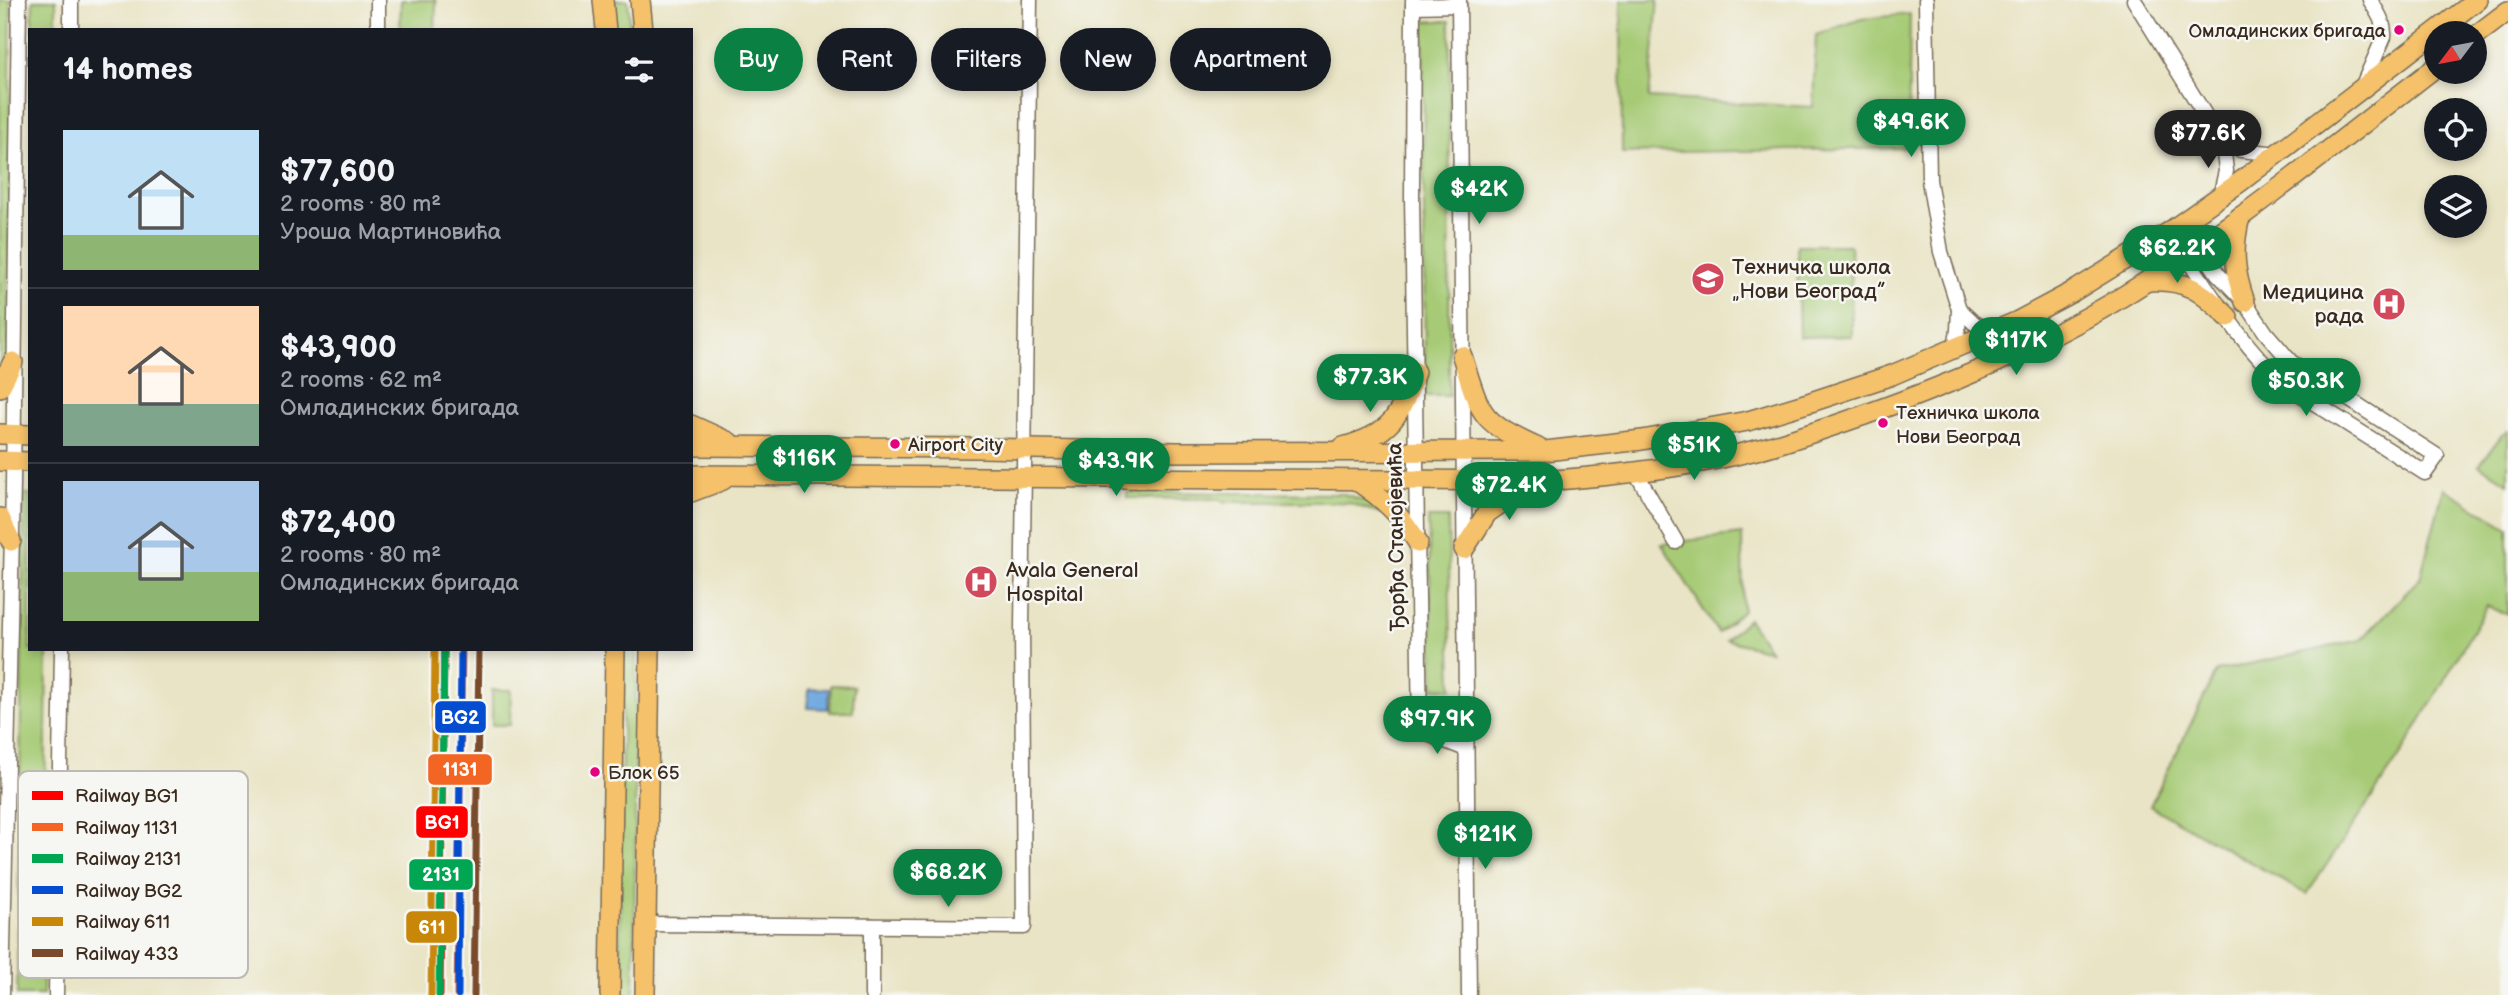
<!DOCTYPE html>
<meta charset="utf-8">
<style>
:root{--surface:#171b24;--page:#242831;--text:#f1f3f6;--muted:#9ea1a6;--line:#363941;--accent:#0b8043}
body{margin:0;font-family:"Balsamiq Sans",sans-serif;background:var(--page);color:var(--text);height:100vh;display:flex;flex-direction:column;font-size:26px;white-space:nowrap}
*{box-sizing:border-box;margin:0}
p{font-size:23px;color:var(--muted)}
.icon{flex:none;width:38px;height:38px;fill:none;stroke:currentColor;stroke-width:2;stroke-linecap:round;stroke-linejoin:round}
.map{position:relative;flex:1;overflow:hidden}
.sheet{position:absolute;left:28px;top:28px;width:665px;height:623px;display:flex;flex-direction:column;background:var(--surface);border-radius:0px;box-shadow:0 4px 10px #0003}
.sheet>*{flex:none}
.top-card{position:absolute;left:714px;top:28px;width:665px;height:63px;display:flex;gap:14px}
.needle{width:46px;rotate:238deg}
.tools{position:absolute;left:2424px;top:21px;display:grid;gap:14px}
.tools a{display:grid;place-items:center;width:63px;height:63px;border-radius:50%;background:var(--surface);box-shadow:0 4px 10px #0003;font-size:35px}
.price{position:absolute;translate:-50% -60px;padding:0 16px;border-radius:24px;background:var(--accent);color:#fff;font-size:23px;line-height:46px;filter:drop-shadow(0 2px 4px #0008)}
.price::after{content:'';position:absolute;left:50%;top:42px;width:21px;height:16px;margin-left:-10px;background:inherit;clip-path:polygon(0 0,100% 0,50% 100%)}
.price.current{background:#222;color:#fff}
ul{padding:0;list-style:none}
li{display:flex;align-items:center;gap:21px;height:175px;padding:0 35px}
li+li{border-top:2px solid var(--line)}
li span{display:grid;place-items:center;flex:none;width:196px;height:140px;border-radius:0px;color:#555}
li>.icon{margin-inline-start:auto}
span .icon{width:84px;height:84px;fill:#fffc;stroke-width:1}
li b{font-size:30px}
h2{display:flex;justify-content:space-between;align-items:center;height:84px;padding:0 35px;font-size:30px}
.chip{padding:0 24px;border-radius:32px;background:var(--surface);box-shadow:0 4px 10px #0003;font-size:24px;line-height:63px}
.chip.current{background:var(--accent);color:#fff}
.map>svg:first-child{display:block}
</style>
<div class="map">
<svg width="2508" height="995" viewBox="0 0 2508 995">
<rect width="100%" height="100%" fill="#f6f6f2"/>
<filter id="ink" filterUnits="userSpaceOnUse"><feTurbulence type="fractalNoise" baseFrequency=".0143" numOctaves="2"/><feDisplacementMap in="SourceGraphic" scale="14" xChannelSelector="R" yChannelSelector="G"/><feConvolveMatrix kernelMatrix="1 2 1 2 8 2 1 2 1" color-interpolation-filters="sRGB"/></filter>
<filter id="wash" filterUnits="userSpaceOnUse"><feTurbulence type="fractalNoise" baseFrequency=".00686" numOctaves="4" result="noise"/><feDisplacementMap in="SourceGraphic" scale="28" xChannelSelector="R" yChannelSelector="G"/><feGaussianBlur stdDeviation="1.57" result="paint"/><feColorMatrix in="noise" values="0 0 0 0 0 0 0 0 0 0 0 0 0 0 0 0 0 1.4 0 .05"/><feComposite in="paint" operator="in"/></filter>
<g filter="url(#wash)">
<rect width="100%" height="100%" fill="#e9e4c5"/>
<g fill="#a6ca74" stroke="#707a49" stroke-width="2">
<polygon points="0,0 11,0 7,357 0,373"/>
<polygon points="33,0 56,0 56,30 32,30"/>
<polygon points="401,0 436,0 435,30 400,30"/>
<polygon points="612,0 628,0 630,30 614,30"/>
<polygon points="1621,0 1658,0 1649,98 1813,107 1816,35 1861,19 1910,14 1908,148 1622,153"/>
<polygon points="1423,21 1450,21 1449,396 1425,396"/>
<polygon points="1797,245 1850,245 1852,336 1799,337"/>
<polygon points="2508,431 2508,483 2479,465 2502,435"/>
<polygon points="2444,488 2508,528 2508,615 2487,606 2405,748 2307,894 2150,806 2217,671 2361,640 2420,578"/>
<polygon points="1127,492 1344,494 1368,502 1383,509 1379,513 1349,503 1334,502 1225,502 1217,499 1127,498"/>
<polygon points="24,494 30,494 30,649 47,649 43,995 17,995"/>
<polygon points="1428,518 1448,518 1452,689 1434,688"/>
<polygon points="1742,534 1743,611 1718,633 1662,544"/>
<polygon points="1748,619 1770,651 1726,640"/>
<polygon points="623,649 636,649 634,995 619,995"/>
<polygon points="831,685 854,686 853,712 830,712"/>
<polygon points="492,690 511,690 510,725 492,725"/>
</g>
<polygon fill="#72aae1" stroke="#566a80" stroke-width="2" points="809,688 829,689 828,709 808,708"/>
</g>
<g filter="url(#ink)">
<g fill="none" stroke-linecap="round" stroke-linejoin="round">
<defs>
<g id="minor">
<polyline points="1413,0 1412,196 1420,731 1466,749"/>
<polyline points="1459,0 1469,995"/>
<polyline points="1926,0 1929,180 1941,252 1959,309 1958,330 1955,349"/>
<polyline points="2134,0 2223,144 2226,171 2220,197"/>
<polyline points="1413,6 1459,5"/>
<polyline points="71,30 71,0"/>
<polyline points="378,30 378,0"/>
<path d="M2362 87 2384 37C2385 22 2377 12 2370 0"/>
<polyline points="2223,144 2241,150 2278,154"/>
<path d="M2169 232C2205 283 2238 343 2286 385L2425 473 2437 456 2291 362 2266 333 2245 302 2218 274 2182 222"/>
<polyline points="1959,309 1974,323 1992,333"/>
<polyline points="1635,471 1676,542"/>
<polyline points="646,924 1024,927 1022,627 1030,0"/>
<polyline points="872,926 872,995"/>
<polyline points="2,995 13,486 19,0"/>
<polyline points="56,995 62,649"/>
</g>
<g id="major">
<polyline points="603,0 606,30"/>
<polyline points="640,0 643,30"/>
<polyline points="2474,37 2508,11"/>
<path d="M2240 217C2232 248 2234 272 2245 302"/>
<path d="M2148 281C2187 279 2201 291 2228 317"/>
<path d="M1462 356C1481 416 1479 421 1538 448"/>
<polyline points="0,387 13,362"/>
<polyline points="691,425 729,442"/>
<polyline points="0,434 30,435"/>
<polyline points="691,446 980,448 1177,452 1545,451 1642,440 1748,421 1811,402 1892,375 2018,321 2074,291 2169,232 2240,182 2477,0"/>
<path d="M1343 447C1391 434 1400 417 1415 372"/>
<polyline points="0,461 30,462"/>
<path d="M691 475 1542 481C1613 476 1687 468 1756 450 1794 440 1830 427 1867 414 1950 384 2030 351 2107 306 2223 237 2329 149 2436 67"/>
<path d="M1357 481C1383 498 1402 516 1418 543"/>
<polyline points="691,492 723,480"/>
<polyline points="0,518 11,541"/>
<polyline points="1464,549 1487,513 1516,493 1537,483"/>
<polyline points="610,995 615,649"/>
<polyline points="645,995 650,649"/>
</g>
</defs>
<use href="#minor" stroke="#786b58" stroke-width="17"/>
<use href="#major" stroke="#786b58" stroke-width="22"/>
<use href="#minor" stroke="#fff" stroke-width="14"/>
<use href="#major" stroke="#f5c16b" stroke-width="19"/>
<defs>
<polyline id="rail-1" points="440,995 444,649"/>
<polyline id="rail-2" points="457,995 462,649"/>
<polyline id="rail-3" points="439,995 444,649"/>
<polyline id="rail-4" points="458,995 461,649"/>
<polyline id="rail-5" points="431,995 435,649"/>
<polyline id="rail-6" points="474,995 479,649"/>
</defs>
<use href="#rail-1" stroke="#f6f6f2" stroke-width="12"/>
<use href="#rail-2" stroke="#f6f6f2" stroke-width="12"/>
<use href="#rail-3" stroke="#f6f6f2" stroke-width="12"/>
<use href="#rail-4" stroke="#f6f6f2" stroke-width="12"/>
<use href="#rail-5" stroke="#f6f6f2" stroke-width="12"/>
<use href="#rail-6" stroke="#f6f6f2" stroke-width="12"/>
<use href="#rail-1" stroke="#f00" stroke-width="7"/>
<use href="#rail-2" stroke="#f26522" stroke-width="7"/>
<use href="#rail-3" stroke="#00a651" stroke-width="7"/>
<use href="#rail-4" stroke="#044cd0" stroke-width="7"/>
<use href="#rail-5" stroke="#c88708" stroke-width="7"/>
<use href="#rail-6" stroke="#7a4b2a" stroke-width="7"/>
</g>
</g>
<defs>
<symbol id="school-disc" viewBox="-11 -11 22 22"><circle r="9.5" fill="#d1495b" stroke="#f6f6f2"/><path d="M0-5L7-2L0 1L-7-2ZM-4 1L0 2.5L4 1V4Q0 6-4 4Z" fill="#fff"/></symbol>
<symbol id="hospital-disc" viewBox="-11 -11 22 22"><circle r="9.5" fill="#d1495b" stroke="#f6f6f2"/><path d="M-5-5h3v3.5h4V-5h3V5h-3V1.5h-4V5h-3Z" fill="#fff"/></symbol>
</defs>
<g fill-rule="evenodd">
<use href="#school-disc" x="1689" y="260" width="38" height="38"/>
<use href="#hospital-disc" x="2370" y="285" width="38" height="38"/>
<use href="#hospital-disc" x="962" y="563" width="38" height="38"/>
</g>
<g fill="#e5007d" stroke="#f6f6f2" stroke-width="2.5">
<circle cx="2399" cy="30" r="6"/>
<circle cx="1883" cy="423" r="6"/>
<circle cx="895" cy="444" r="6"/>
<circle cx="595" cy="772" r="6"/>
</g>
<g text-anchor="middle" stroke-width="5" stroke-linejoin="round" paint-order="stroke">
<g font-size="19" fill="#3b2a1e" stroke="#f6f6f2" text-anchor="start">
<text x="2386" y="37" text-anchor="end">Омладинских бригада</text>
<text x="1896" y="419">Техничка школа<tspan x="1896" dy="24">Нови Београд</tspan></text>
<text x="908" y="451">Airport City</text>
<text x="608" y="779">Блок 65</text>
</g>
<g font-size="21" fill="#3b2a1e" stroke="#f6f6f2" text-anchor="start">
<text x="1732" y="274">Техничка школа<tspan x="1732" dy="24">„Нови Београд”</tspan></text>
<text x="2364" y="299" text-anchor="end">Медицина<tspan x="2364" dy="24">рада</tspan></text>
<text x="1006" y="577">Avala General<tspan x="1006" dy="24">Hospital</tspan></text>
</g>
<g font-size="21" fill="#3b2a1e" stroke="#f6f6f2">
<text transform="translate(1396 537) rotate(-91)" y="7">Ђорђа Станојевића</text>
</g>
</g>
<rect x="18" y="771" width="230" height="207" rx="10" fill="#f6f6f2" stroke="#beb9b2" stroke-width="2"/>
<rect x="32" y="791" width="31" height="9" fill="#f00"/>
<rect x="32" y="823" width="31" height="8" fill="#f26522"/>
<rect x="32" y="854" width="31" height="9" fill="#00a651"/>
<rect x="32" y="886" width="31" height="8" fill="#044cd0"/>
<rect x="32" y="917" width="31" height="9" fill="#c88708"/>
<rect x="32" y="949" width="31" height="8" fill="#7a4b2a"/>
<g font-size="19" fill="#3b2a1e">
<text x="75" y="802">Railway BG1</text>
<text x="75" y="834">Railway 1131</text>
<text x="75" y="865">Railway 2131</text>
<text x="75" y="897">Railway BG2</text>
<text x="75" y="928">Railway 611</text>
<text x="75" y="960">Railway 433</text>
</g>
<g stroke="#f6f6f2" stroke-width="2.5">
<rect x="434" y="700" width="53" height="34" rx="7" fill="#044cd0"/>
<rect x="427" y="753" width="66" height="33" rx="7" fill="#f26522"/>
<rect x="415" y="805" width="54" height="34" rx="7" fill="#f00"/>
<rect x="408" y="858" width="66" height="33" rx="7" fill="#00a651"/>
<rect x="405" y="910" width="53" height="34" rx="7" fill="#c88708"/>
</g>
<g font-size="19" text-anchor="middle" font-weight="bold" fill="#fff">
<text x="460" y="724">BG2</text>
<text x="460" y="776">1131</text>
<text x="442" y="829">BG1</text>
<text x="441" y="881">2131</text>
<text x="432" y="934">611</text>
</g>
</svg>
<div class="tools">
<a><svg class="needle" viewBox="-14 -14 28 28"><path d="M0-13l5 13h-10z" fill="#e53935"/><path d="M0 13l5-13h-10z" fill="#9ea1a6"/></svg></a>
<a><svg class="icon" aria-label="locate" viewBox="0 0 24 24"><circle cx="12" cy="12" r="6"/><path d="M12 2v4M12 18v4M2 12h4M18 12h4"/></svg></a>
<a><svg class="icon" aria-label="layers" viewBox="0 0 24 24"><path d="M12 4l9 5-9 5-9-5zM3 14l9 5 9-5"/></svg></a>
</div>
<b class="price" style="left:1911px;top:159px">$49.6K</b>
<b class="price current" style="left:2208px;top:170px">$77.6K</b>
<b class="price" style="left:1479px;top:226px">$42K</b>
<b class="price" style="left:2177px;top:285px">$62.2K</b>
<b class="price" style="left:2016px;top:377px">$117K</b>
<b class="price" style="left:1370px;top:414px">$77.3K</b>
<b class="price" style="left:2306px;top:418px">$50.3K</b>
<b class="price" style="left:1694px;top:482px">$51K</b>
<b class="price" style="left:804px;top:495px">$116K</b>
<b class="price" style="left:1116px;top:498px">$43.9K</b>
<b class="price" style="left:1509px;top:522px">$72.4K</b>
<b class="price" style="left:1437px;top:756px">$97.9K</b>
<b class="price" style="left:1485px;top:871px">$121K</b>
<b class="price" style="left:948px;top:909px">$68.2K</b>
<div class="top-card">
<a class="chip current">Buy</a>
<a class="chip">Rent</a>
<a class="chip">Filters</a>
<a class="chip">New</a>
<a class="chip">Apartment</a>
</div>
<section class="sheet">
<h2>14 homes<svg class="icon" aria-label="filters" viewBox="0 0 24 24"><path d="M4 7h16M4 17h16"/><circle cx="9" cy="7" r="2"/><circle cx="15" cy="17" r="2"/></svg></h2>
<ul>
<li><span style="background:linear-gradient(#bfe0f5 75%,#8fb573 0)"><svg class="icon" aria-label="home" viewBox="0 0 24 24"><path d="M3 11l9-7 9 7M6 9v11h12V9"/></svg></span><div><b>$77,600</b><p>2 rooms · 80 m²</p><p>Уроша Мартиновића</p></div></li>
<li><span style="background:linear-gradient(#ffd9b3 70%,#7fa58c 0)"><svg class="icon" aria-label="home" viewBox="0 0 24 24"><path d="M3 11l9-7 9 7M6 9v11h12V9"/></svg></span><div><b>$43,900</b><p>2 rooms · 62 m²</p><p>Омладинских бригада</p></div></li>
<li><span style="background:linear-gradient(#a9c7e8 65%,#8fb573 0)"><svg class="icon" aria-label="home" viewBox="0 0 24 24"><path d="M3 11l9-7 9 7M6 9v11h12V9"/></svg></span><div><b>$72,400</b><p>2 rooms · 80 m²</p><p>Омладинских бригада</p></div></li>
</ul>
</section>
</div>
